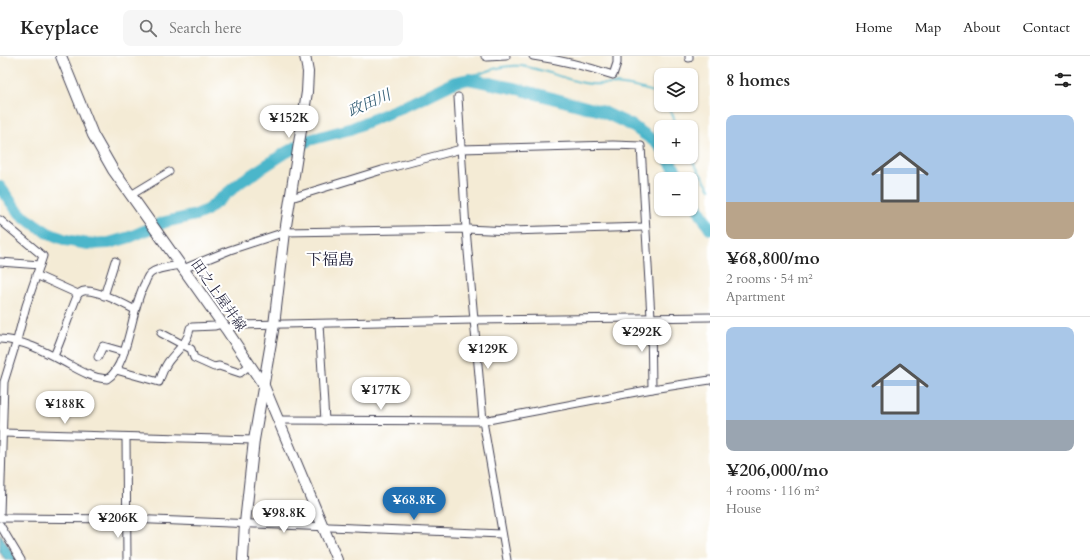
<!DOCTYPE html>
<meta charset="utf-8">
<style>
:root{--surface:#fff;--page:#f6f6f6;--text:#222;--muted:#767676;--line:#e0e0e0;--accent:#1f6fb2}
body{margin:0;font-family:Cardo,"Noto Serif JP",serif;background:var(--page);color:var(--text);height:100vh;display:flex;flex-direction:column;font-size:15px;white-space:nowrap}
*{box-sizing:border-box;margin:0}
p{font-size:13px;color:var(--muted)}
.icon{flex:none;width:22px;height:22px;fill:none;stroke:currentColor;stroke-width:2;stroke-linecap:round;stroke-linejoin:round}
.map{position:relative;flex:1;overflow:hidden}
.panel{display:flex;flex-direction:column;background:var(--surface);width:380px}
.panel>*{flex:none}
.buttons{position:absolute;left:654px;top:12px;display:grid;gap:8px}
.buttons a{display:grid;place-items:center;width:44px;height:44px;border-radius:8px;background:var(--surface);box-shadow:0 1px 3px #0004;font-size:20px}
.price{position:absolute;translate:-50% -34px;padding:0 9px;border-radius:14px;background:#fff;color:#222;font-size:13px;line-height:26px;filter:drop-shadow(0 1px 2px #0008)}
.price::after{content:'';position:absolute;left:50%;top:24px;width:12px;height:9px;margin-left:-6px;background:inherit;clip-path:polygon(0 0,100% 0,50% 100%)}
.price.active{background:var(--accent);color:#fff}
ul{padding:0;list-style:none}
li{display:grid;align-content:center;gap:8px;height:212px;padding:0 16px}
li+li{border-top:1px solid var(--line)}
li span{display:grid;place-items:center;height:124px;border-radius:8px;color:#555}
li>.icon{margin-inline-start:auto}
span .icon{width:72px;height:72px;fill:#fffc;stroke-width:1}
li b{font-size:17px}
h2{display:flex;justify-content:space-between;align-items:center;height:48px;padding:0 16px;font-size:17px}
header{display:flex;align-items:center;gap:24px;box-sizing:border-box;height:56px;padding:0 20px;background:var(--surface);border-bottom:1px solid var(--line)}
header strong{font-size:19px}
nav{display:flex;gap:22px;margin-inline-start:auto;font-size:14px}
.search{width:280px;height:36px;background:var(--page);display:flex;align-items:center;gap:10px;box-sizing:border-box;padding:0 14px;border-radius:8px;color:var(--muted);font-size:15px}
main{display:flex;flex:1;min-height:0}
.map>svg:first-child{display:block}
</style>
<header>
<strong>Keyplace</strong>
<div class="search"><svg class="icon" aria-label="search" viewBox="0 0 24 24"><circle cx="10" cy="10" r="6"/><path d="M15 15l6 6"/></svg>Search here</div>
<nav><a>Home</a><a>Map</a><a>About</a><a>Contact</a></nav>
</header>
<main>
<div class="map">
<svg width="710" height="504" viewBox="0 0 710 504">
<rect width="100%" height="100%" fill="#fff"/>
<filter id="ink" filterUnits="userSpaceOnUse"><feTurbulence type="fractalNoise" baseFrequency=".025" numOctaves="2"/><feDisplacementMap in="SourceGraphic" scale="8" xChannelSelector="R" yChannelSelector="G"/><feConvolveMatrix kernelMatrix="1 2 1 2 8 2 1 2 1" color-interpolation-filters="sRGB"/></filter>
<filter id="wash" filterUnits="userSpaceOnUse"><feTurbulence type="fractalNoise" baseFrequency=".012" numOctaves="4" result="noise"/><feDisplacementMap in="SourceGraphic" scale="16" xChannelSelector="R" yChannelSelector="G"/><feGaussianBlur stdDeviation="0.9" result="paint"/><feColorMatrix in="noise" values="0 0 0 0 0 0 0 0 0 0 0 0 0 0 0 0 0 1.4 0 .05"/><feComposite in="paint" operator="in"/></filter>
<g filter="url(#wash)">
<rect width="100%" height="100%" fill="#f4ebd5"/>
<polygon fill="#4cb6ca" stroke="#376c82" points="0,477 17,504 5,504 0,496"/>
<g fill="none" stroke-linecap="round" stroke-linejoin="round">
<g stroke="#4cb6ca" stroke-width="2">
<path d="M469 23C484 15 505 8 522 10 543 13 563 23 584 27 594 29 604 28 615 28 628 29 651 33 661 41"/>
<polyline points="667,49 673,60 677,71"/>
<polyline points="690,101 710,133"/>
</g>
<g stroke="#4cb6ca" stroke-width="12">
<polyline points="667,101 681,123"/>
<polyline points="0,131 16,153 24,161 48,177 66,184 88,188 109,187 130,181 165,166 196,159 207,154 242,125 285,97 309,84 350,73 412,47 455,26 469,23 518,33 601,55 631,69 657,87 661,92"/>
<polyline points="691,140 710,173"/>
</g>
</g>
</g>
<g filter="url(#ink)">
<g fill="none" stroke-linecap="round" stroke-linejoin="round">
<defs>
<g id="street">
<polyline points="485,0 487,1 506,0"/>
<path d="M533 0C561 4 586 10 613 19L617 7V0"/>
<polyline points="689,2 689,0"/>
<polyline points="458,41 466,173 483,365 507,504"/>
<polyline points="131,139 169,116"/>
<polyline points="291,142 382,114 461,93 613,89 641,90 651,261 652,333"/>
<polyline points="0,164 43,200 26,250 17,284 4,326 0,458"/>
<polyline points="0,206 40,209"/>
<polyline points="183,213 230,194 285,176 466,173 510,175 645,171"/>
<path d="M36 219 78 238C81 236 83 234 87 235 99 235 124 248 135 254"/>
<polyline points="104,240 115,205"/>
<polyline points="319,268 325,365"/>
<polyline points="226,273 238,269 474,264 710,261"/>
<polyline points="161,277 191,293 194,302 214,311 219,310 240,317 250,309"/>
<path d="M0 283C23 284 44 295 64 306 79 314 91 322 107 323 129 310 131 251 145 227 146 224 148 219 151 217 159 211 171 211 181 209"/>
<path d="M54 300C63 280 69 259 78 238"/>
<polyline points="98,301 103,290 124,296"/>
<path d="M116 314 159 326C161 320 164 312 168 306 176 295 188 287 190 272L192 271 215 270 222 268"/>
<polyline points="279,364 483,365 652,333 710,324"/>
<polyline points="3,377 254,384"/>
<polyline points="126,381 127,504"/>
<polyline points="0,462 128,463 502,478"/>
<polyline points="0,469 21,504"/>
</g>
<g id="secondary">
<polyline points="61,0 93,79 113,114 226,273 264,330 337,504"/>
<polyline points="243,504 245,467 254,384 274,269 285,176 307,36 308,16 305,0"/>
</g>
</defs>
<use href="#street" stroke="#424052" stroke-width="9"/>
<use href="#secondary" stroke="#424052" stroke-width="12"/>
<use href="#street" stroke="#fff" stroke-width="7"/>
<use href="#secondary" stroke="#fff" stroke-width="10"/>
</g>
</g>
<g text-anchor="middle" stroke-width="4" stroke-linejoin="round" paint-order="stroke">
<g font-size="14" fill="#22223b" stroke="#fff">
<text transform="translate(219 239) rotate(55)" y="5">田之上屋井線</text>
</g>
<g font-size="15" font-style="italic" fill="#335d74" stroke="#fff">
<text transform="translate(369 47) rotate(-24)" y="5">政田川</text>
</g>
<g font-size="16" fill="#22223b" stroke="#fff">
<text x="330" y="209">下福島</text>
</g>
</g>
</svg>
<div class="buttons">
<a><svg class="icon" aria-label="layers" viewBox="0 0 24 24"><path d="M12 4l9 5-9 5-9-5zM3 14l9 5 9-5"/></svg></a>
<a>+</a>
<a>−</a>
</div>
<b class="price" style="left:289px;top:83px">¥152K</b>
<b class="price" style="left:642px;top:297px">¥292K</b>
<b class="price" style="left:488px;top:314px">¥129K</b>
<b class="price" style="left:381px;top:355px">¥177K</b>
<b class="price" style="left:65px;top:369px">¥188K</b>
<b class="price active" style="left:414px;top:465px">¥68.8K</b>
<b class="price" style="left:284px;top:478px">¥98.8K</b>
<b class="price" style="left:118px;top:483px">¥206K</b>
</div>
<section class="panel">
<h2>8 homes<svg class="icon" aria-label="filters" viewBox="0 0 24 24"><path d="M4 7h16M4 17h16"/><circle cx="9" cy="7" r="2"/><circle cx="15" cy="17" r="2"/></svg></h2>
<ul>
<li><span style="background:linear-gradient(#a9c7e8 70%,#b9a48a 0)"><svg class="icon" aria-label="home" viewBox="0 0 24 24"><path d="M3 11l9-7 9 7M6 9v11h12V9"/></svg></span><div><b>¥68,800/mo</b><p>2 rooms · 54 m²</p><p>Apartment</p></div></li>
<li><span style="background:linear-gradient(#a9c7e8 75%,#9aa5b1 0)"><svg class="icon" aria-label="home" viewBox="0 0 24 24"><path d="M3 11l9-7 9 7M6 9v11h12V9"/></svg></span><div><b>¥206,000/mo</b><p>4 rooms · 116 m²</p><p>House</p></div></li>
</ul>
</section>
</main>
